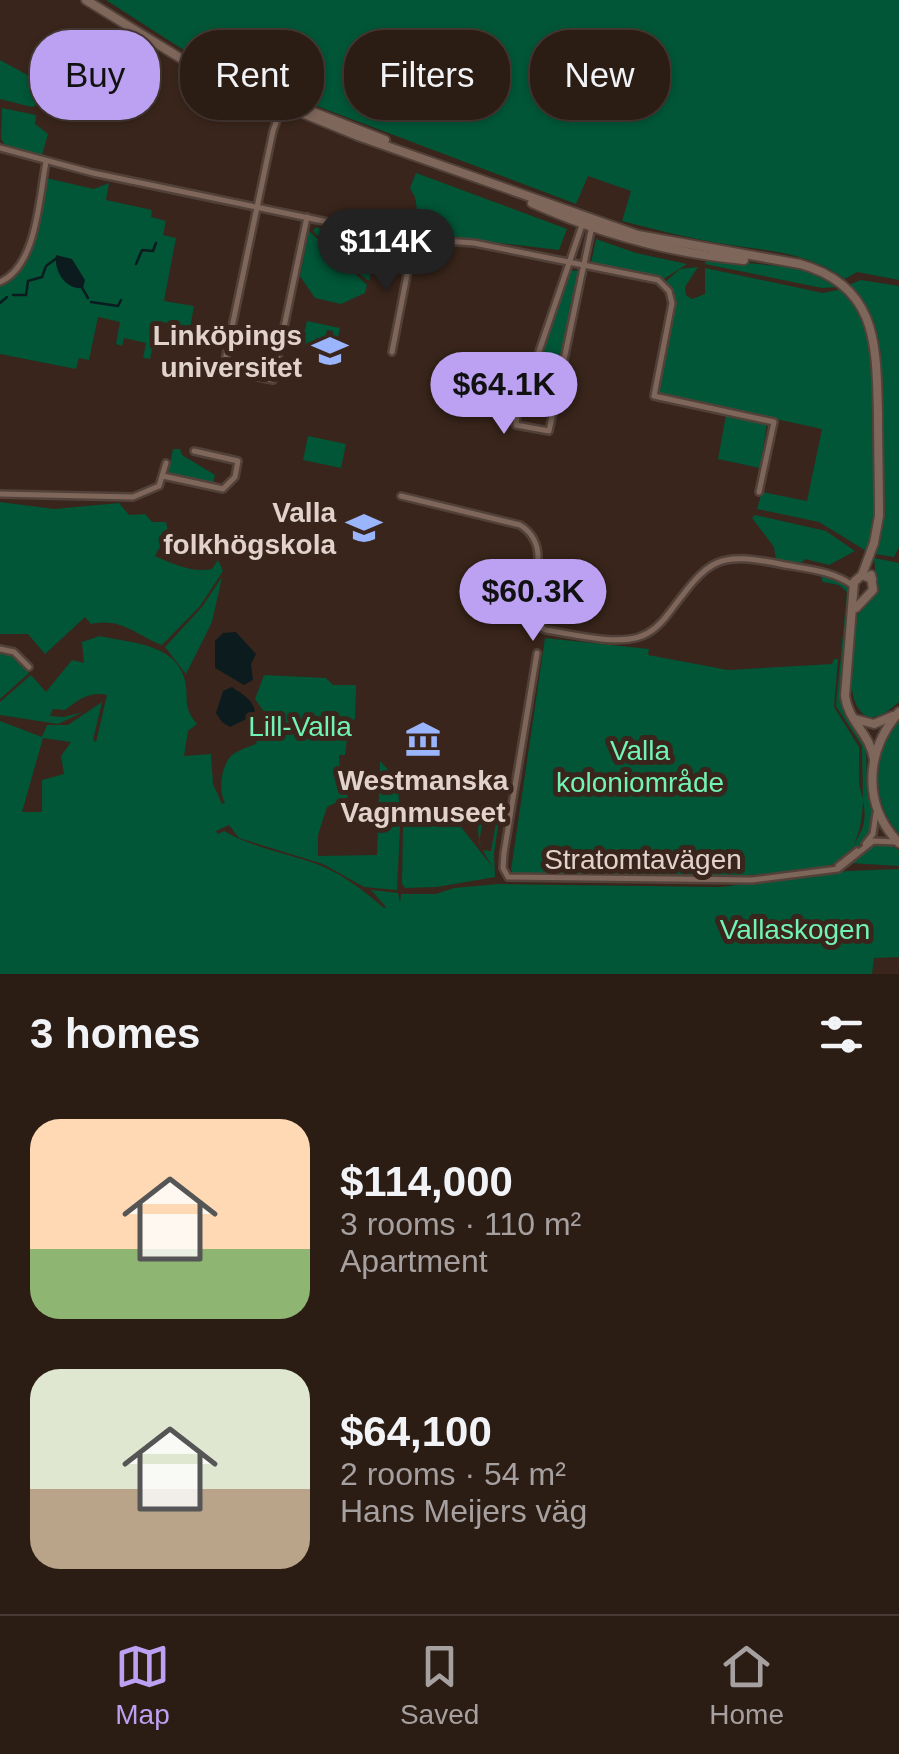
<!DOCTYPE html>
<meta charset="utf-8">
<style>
:root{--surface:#2b1c14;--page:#33251d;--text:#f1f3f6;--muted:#a6a1a0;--line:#473a34;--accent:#bca0f2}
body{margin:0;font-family:Arial,sans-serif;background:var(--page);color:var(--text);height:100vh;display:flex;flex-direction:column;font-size:38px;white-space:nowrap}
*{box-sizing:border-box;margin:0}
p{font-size:32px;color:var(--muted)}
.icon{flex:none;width:55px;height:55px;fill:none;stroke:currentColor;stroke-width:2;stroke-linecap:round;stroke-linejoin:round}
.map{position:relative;height:974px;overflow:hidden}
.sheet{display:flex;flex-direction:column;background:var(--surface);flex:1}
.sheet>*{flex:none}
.top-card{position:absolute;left:30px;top:30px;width:840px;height:90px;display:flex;gap:20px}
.price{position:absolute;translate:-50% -85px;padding:0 22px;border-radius:35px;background:var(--accent);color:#111;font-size:32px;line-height:65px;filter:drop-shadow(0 2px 5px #0008)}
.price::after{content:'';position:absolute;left:50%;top:60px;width:30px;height:22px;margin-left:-15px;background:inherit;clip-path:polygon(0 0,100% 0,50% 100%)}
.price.selected{background:#222;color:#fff}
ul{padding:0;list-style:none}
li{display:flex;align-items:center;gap:30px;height:250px;padding:0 30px}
li span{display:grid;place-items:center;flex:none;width:280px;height:200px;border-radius:30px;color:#555}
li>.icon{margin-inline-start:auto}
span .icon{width:120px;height:120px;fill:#fffc;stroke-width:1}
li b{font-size:42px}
h2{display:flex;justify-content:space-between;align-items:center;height:120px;padding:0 30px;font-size:42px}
.tag{padding:0 35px;border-radius:40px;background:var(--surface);box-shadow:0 2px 8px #0004,0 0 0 2px var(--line);font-size:35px;line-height:90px}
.tag.selected{background:var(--accent);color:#111}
.dock{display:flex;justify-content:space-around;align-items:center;height:140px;border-top:2px solid var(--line);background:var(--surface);font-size:28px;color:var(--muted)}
.dock a{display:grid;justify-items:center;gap:5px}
.dock .selected{color:var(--accent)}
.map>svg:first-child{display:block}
</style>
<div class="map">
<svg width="899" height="974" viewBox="0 0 899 974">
<rect width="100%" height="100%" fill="#39251b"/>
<g fill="#005637" fill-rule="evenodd">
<path d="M106 0H899V280L857 272 845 279C809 252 766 251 724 244 689 238 656 230 622 221L631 191 588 176 576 204 232 74 196 58Z"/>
<polygon points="0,60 42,83 37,105 32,107 0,99"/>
<polygon points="2,108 36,115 35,124 48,134 42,155 6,146 1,139"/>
<polygon points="416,173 567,229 559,250 421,234 415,197 410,188"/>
<path d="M46 178 94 189 109 183 106 200 152 210 151 217 166 221 163 235 176 238 164 301 194 306 190 328 158 321 150 359 143 358 146 343 124 338 122 346 116 344 120 322 98 317 89 360 79 358 76 369 0 354V285C39 272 38 212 46 178Z"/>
<polygon points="316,227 349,238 375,239 377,244 369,281 336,256 313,231"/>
<polygon points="309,231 367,285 365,293 341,304 315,298 300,276"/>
<polygon points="596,239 636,253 687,264 662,280 591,263"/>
<polygon points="706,259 799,268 840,287 822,288 705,264"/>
<polygon points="698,267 685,287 686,295 692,299 705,294 705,268 823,293 842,289 862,316 873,357 875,507 868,552 819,522 757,509 762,492 807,501 822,429 660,394 658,388 674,301 665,282 680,269"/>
<polygon points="569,270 579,271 549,415 521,409"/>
<path d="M861 280 899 286V547L894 557 875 554 883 507 881 356C878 328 869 306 848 285Z"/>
<polygon points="307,321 340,328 337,341 333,340 333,331 327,330 325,339 316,338 314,349 305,344 303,348 292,342 293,336 305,336 306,333 294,332 295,329 305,330"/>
<polygon points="726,415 767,424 760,468 718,459"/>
<polygon points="308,436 346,444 341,468 303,460"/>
<polygon points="173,449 180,449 182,455 215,475 213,483 168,473"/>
<path d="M0 502 54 509 119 503 129 515 145 514 152 522H166L168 531 155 556C173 564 192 573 212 569L218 560 223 571 200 606 162 645C136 635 121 617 91 624L85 617 45 654 28 634H0Z"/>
<polygon points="755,515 826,531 855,551 829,565 805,559 799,565 776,560 774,547 752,518"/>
<path d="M874 558 899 563V702L884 714 870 718C840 706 854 645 857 618L861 605 877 588Z"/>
<path d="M825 576 849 584 853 594 840 696 844 714 866 746 867 792 873 817 868 838 848 857C857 835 869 829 863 801 862 822 859 840 846 857 825 884 561 877 515 876L511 870 545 638 649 649 648 655 728 670 832 664 834 659H838L834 707 859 747V785L863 798 862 746 836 706 847 592 839 585 823 582 821 578Z"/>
<polygon points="222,577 212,622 186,674 165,647 202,607"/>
<path d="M100 636C129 643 177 643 185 681 189 699 182 706 197 724L188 731 184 756 211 754 213 784 222 804 225 803C218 791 221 765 232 755 239 750 248 747 256 744L265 713 255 699 264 675 326 678 333 685H356L355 719 349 722 345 755H339L340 775 348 797 327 807 318 835V856L377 855 380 761 398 780 400 829 397 890 364 887 323 864 239 838 229 825 216 831 218 834 224 831C253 848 287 853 319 865 344 875 364 891 384 908L386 907 371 890 398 893 400 903 401 894H436L454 888 498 884 721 887 848 871 899 869V957L874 958 872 974H0V721L42 737 47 725H68L102 702 93 740 96 742 107 695C90 691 78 700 65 710L53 709 50 716 64 717 83 712 58 724 0 715V702L31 675 46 692 72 660 84 663 82 642ZM43 738 71 742 61 756 64 774 42 780V812H22Z"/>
<polygon points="0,653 12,656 29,673 0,699"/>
<path d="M899 720V834C871 801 870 753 899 720Z"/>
<path d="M482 810 489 812 484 815 479 842 483 850 491 851 497 817 493 816 500 814 494 853 495 877 437 887 405 888 402 884 403 825 461 827 494 869C481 848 473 836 482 810Z"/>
<polygon points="883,842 899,850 899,866 851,863 869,846"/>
</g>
<g fill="#0c1c1e">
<path d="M415 95 447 101 451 118C435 122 422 113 410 104Z"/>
<path d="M56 255 72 259 85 280 83 288C65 290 54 271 56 255Z"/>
<polygon points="236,632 256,654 251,664 253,680 244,685 215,668 215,641 223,633"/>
<path d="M232 687C242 694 256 701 255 715L230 727 222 722 216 713 223 691Z"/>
</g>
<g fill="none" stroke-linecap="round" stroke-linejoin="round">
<g stroke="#0c1c1e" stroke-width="2.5">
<polyline points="136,264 142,250 153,251 156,243"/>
<polyline points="81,286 88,298"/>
<polyline points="13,295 26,295 28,281 42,277 46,266 57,258"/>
<polyline points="91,302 118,306 121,300"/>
<polyline points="0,303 7,297"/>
</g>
<defs>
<g id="minor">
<polyline points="283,103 273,131 223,370 273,380 307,217"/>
<polyline points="0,148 93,173 342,225 414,239 474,243 658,280 669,291 672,303 654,396 774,422 759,492"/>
<polyline points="582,225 517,416 516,425 549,431 592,226"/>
<path d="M0 282C37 266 39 198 46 162"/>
<polyline points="392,352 414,239"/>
<polyline points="163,476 223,489 235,477 238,461 194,451"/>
<polyline points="0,494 133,497 159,486 166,463"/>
<path d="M401 496 520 525C565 553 507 614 546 630 573 634 612 645 639 637 652 633 661 624 669 613 710 558 716 551 785 565 807 569 833 571 852 585"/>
<polyline points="0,649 14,652 29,667"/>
<polyline points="537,653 504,853 503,868 508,877 752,880 838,869 873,841 896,842"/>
<polyline points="865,844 873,834 876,813"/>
<polyline points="838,866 857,851"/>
</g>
<g id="secondary">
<path d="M86 0 203 72 358 136 638 235 800 264C879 286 876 347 878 414 878 448 879 482 879 516L874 543 862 575"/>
<polyline points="226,78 385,140"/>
<path d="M532 203C601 234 668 253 744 260"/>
<path d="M872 579 862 575 854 582 845 696C848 721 870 734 874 759"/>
<polyline points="856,608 873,590 871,575"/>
<path d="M899 712C865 751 862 805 899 843"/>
<polyline points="855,719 874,724 893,716"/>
</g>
</defs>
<use href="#minor" stroke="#524139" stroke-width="10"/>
<use href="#secondary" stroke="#524139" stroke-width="12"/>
<use href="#minor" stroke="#7e665b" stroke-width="5"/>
<use href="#secondary" stroke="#7e665b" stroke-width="8"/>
</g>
<defs>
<symbol id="university-bare" viewBox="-9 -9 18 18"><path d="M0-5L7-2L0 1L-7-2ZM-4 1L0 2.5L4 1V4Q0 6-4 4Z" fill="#9bb5fd" stroke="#39251b" stroke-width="2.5" paint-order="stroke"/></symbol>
<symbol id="museum-bare" viewBox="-9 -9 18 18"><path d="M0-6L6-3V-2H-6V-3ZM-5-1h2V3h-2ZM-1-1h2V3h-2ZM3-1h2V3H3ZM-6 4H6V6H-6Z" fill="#9bb5fd" stroke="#39251b" stroke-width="2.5" paint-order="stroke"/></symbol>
</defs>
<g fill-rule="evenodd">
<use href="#university-bare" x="305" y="326" width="50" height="50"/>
<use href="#university-bare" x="339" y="503" width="50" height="50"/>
<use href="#museum-bare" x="398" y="714" width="50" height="50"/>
</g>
<g text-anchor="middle" stroke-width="10" stroke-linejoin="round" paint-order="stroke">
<g font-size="28" font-weight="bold" fill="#e1d3cc" stroke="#39251b" text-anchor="end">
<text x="302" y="345">Linköpings<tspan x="302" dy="32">universitet</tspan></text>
<text x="336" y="522">Valla<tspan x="336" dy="32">folkhögskola</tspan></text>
<text x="423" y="790" text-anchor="middle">Westmanska<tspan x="423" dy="32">Vagnmuseet</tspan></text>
</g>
<g font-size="28" fill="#71f3b6" stroke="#39251b">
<text x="300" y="736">Lill-Valla</text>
<text x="640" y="760">Valla<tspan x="640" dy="32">koloniområde</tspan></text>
<text x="795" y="939">Vallaskogen</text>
</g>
<g font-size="28" fill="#e1d3cc" stroke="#39251b">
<text x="643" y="869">Stratomtavägen</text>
</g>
</g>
</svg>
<b class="price selected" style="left:386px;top:294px">$114K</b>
<b class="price" style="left:504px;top:437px">$64.1K</b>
<b class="price" style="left:533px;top:644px">$60.3K</b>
<div class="top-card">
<a class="tag selected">Buy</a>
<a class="tag">Rent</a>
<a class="tag">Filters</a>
<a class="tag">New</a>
</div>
</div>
<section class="sheet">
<h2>3 homes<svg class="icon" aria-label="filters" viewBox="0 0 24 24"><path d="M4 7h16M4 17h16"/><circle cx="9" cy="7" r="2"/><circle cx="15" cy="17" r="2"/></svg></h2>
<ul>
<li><span style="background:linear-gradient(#ffd9b3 65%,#8fb573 0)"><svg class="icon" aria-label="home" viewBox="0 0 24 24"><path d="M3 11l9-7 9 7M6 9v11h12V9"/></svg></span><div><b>$114,000</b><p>3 rooms · 110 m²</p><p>Apartment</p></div></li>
<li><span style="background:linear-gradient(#dfe7d0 60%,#b9a48a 0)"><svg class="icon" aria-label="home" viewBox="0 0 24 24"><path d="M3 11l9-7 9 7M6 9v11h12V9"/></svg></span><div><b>$64,100</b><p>2 rooms · 54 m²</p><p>Hans Meijers väg</p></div></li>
</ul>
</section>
<nav class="dock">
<a class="selected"><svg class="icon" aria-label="map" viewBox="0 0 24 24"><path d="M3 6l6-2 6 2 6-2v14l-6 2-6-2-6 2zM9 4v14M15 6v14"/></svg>Map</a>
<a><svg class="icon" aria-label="saved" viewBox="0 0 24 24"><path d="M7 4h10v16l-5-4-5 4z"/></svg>Saved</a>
<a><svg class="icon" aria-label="home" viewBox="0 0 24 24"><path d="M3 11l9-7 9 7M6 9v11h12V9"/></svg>Home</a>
</nav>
